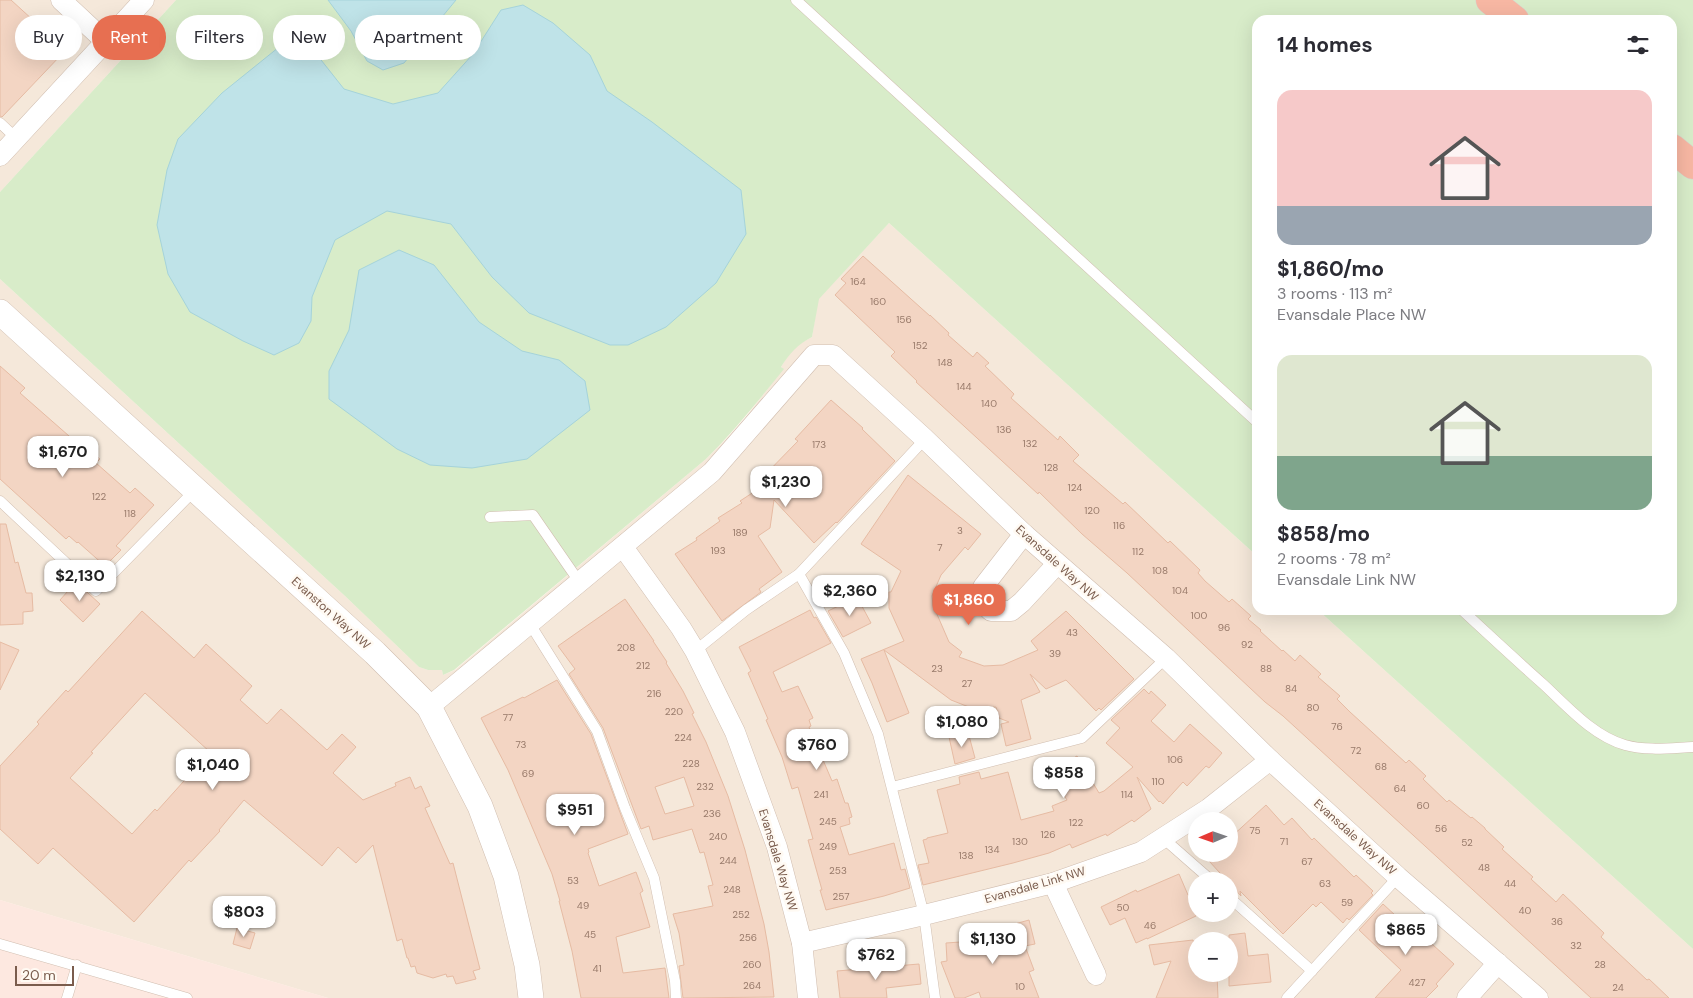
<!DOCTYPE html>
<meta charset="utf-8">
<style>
:root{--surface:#fff;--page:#f7f7f7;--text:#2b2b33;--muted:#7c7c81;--accent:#e76f51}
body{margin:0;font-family:"DM Sans",sans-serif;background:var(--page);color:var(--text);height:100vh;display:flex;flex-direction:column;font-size:19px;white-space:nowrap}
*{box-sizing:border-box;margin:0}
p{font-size:16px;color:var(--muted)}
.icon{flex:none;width:28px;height:28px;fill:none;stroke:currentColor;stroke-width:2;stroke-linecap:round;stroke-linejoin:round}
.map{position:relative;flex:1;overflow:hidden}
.panel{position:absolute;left:1252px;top:15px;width:425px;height:600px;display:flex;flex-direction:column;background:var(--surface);border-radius:15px;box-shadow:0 5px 20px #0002}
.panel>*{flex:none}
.hud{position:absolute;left:15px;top:15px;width:475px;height:45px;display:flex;gap:10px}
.needle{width:32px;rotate:268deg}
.tools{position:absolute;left:1188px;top:812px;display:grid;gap:10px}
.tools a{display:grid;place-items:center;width:50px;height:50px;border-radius:50%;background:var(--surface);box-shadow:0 5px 20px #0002;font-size:25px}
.scale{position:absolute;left:15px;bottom:12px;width:59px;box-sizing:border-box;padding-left:5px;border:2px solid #7a5c4d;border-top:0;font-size:14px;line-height:18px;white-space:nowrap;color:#7a5c4d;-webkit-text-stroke:4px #fffaf3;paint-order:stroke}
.price{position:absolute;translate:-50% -42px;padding:0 11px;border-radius:10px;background:#fff;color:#222;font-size:16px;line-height:32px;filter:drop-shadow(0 1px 2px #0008)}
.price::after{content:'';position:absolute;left:50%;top:30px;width:15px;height:11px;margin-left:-8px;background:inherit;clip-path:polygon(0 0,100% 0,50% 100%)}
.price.on{background:var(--accent);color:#fff}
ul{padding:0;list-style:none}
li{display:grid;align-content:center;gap:10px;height:265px;padding:0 25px}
li span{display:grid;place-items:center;height:155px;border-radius:15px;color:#555}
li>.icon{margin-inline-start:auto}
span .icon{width:90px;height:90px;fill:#fffc;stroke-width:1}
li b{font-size:21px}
h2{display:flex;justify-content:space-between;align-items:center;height:60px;padding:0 25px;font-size:21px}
.pill{padding:0 18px;border-radius:22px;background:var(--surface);box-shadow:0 5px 20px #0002;font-size:18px;line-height:45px}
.pill.on{background:var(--accent);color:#fff}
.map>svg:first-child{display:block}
</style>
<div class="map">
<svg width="1693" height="998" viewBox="0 0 1693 998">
<rect width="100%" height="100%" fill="#fdf6ec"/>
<g fill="#f5e8da" fill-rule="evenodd">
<polygon points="0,0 176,0 0,192"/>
<path d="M889 223 1257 556 1258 610H1318L1693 949V998H328L0 900V279L345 596 419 667 428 670H442L443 675 455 670 706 459 726 439 745 418 783 369 781 367 791 351 801 343 812 337 818 299ZM1196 821H1229V854H1196ZM1196 881H1229V914H1196ZM1196 941H1229V974H1196Z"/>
</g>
<polygon fill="#fde8e0" points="0,900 328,998 0,998"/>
<path fill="#d8ecc9" d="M176 0H1693V949L1318 610H1672V20H1258L1257 556 889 223 819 299 812 337C797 345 790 353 781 367L784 369C759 400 734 431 706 459L454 670 443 675 442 670H428L419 667 345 596 0 279V192Z"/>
<g fill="#bfe3e8" stroke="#a5d3da">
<polygon points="328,0 456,0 404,63 383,70 367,61 351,31"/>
<polygon points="523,5 553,23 590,55 607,91 652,122 741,190 746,234 716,283 666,327 628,345 610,345 529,313 492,277 451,224 387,211 335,240 312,297 311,321 299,343 274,355 243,341 190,312 168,274 157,225 167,170 178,139 222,93 289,39 310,46 344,89 393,104 438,93 473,54 501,10"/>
<polygon points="399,250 434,265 479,322 522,351 559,360 585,381 590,410 527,459 472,468 430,465 397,449 329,399 329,371 349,330 359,270"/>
</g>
<g fill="#f3d5c3" stroke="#e6bba3" fill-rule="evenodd">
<polygon points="0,0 11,0 45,31 42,34 62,54 2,117 0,116"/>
<polygon points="863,256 930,316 930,315 949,333 948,335 973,357 977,352 989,363 985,366 1014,394 1011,398 1058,440 1060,436 1079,455 1073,461 1123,504 1125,502 1168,543 1170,541 1200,570 1198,573 1205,581 1229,602 1232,599 1251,616 1248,619 1261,630 1260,631 1282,651 1283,650 1295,661 1300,655 1321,674 1318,677 1340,696 1337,699 1350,712 1406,763 1409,760 1426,776 1423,779 1447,802 1449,800 1471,818 1472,817 1485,828 1485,829 1504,847 1502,849 1533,877 1531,879 1556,902 1563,894 1604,933 1601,937 1647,980 1649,979 1669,998 1591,998 1283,716 1265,702 1127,573 1082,534 1039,492 1038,494 916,382 917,381 891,356 895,352 835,295 846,283 841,279"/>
<polygon points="0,366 25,388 20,393 77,443 80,440 100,459 96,463 130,493 135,488 154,505 116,546 121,550 105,566 78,542 77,543 69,536 66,539 0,479"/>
<polygon points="831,400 863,428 862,429 895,461 837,523 836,522 814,543 774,500 770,528 758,536 782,572 759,589 761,592 722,621 675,554 697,540 696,538 720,521 718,518 742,503 740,501 763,486 759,481 798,441 795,439"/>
<polygon points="908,475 981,534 968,550 965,547 941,575 932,596 933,605 949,642 962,652 959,657 984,666 1003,665 1038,650 1031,641 1066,611 1134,679 1101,710 1099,708 1096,711 1066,680 1046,689 1030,674 1040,692 1021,700 1031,739 1006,746 1001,724 1009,722 999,718 996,707 974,709 951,700 884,650 909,713 887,722 872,683 861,659 904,641 889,608 889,592 891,592 901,571 861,544"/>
<polygon points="0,524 6,524 15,563 18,562 26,593 32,593 33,611 23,612 23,624 0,625"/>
<polygon points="76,582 100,604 83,622 60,600"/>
<polygon points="857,597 871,623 843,637 828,611"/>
<path d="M625 599 654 641H653L667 662 666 663 683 691 694 713 692 714 706 742 728 796 745 850 764 924 769 952 774 997 683 998 679 966 684 965 679 933 673 914 713 906 708 886 713 885 704 852 700 853 692 829 653 840 649 826 641 829 603 728 569 674 575 669 558 646ZM684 777 694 806 665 814 655 787Z"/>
<polygon points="810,610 814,618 816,617 831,643 773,672 782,692 798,686 813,718 809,720 811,726 809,727 832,781 837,779 845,803 848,803 852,817 849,818 850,824 840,827 849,855 894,843 901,870 905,869 910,888 884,896 826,910 820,890 822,890 808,840 813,839 798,787 792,789 782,757 766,720 768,719 748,673 751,671 739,647"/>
<path d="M142 611 194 658 206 644 252 686 240 700 267 724 281 709 327 750 342 734 356 747 333 773 363 800 396 786 395 783 410 777 415 789 421 786 430 806 425 808 450 864 453 863 480 969 473 971 476 979 456 984 453 976 447 977 446 974 433 978 417 973 415 966 411 967 408 958H407L402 939 397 941 373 845 356 863 338 847 322 866 244 800 219 830 220 831 191 862 189 860 134 922 53 848 38 864 0 829V766L39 724 37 722 66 690 68 692ZM145 693 210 752 157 811 155 809 132 834 70 778 93 753 91 752Z"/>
<polygon points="0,642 19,650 0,690"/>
<polygon points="557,680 591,734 628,834 588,849 589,852 588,853 599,886 636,872 643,891 640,893 650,927 616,937 623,973 665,968 669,998 581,998 572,951 559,901 560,901 552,874 508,770 481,718 523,697 524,698"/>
<polygon points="1144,689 1149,694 1151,691 1166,705 1151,721 1174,742 1190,724 1222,753 1209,768 1206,766 1187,786 1183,782 1163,804 1160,801 1159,802 1137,777 1151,809 1134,822 1132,820 1107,836 1106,834 1072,848 1070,844 1049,853 1013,863 923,885 918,865 929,863 923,840 927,839 927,838 948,833 937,790 960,784 959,777 979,772 981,779 1008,772 1021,820 1054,811 1052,806 1067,800 1050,772 1077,756 1099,793 1104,791 1133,767 1106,743 1120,728 1111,720"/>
<polygon points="968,732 975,758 955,764 949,737"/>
<polygon points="1266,805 1284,825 1292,818 1312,840 1314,838 1354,877 1356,875 1373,891 1371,893 1373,895 1349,920 1347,918 1343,923 1321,902 1316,907 1313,904 1283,934 1240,891 1241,896 1209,861 1217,854 1229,854 1229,844 1233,841 1230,838"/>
<polygon points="1179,874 1188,895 1196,891 1196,916 1147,939 1147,938 1136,943 1125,918 1110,925 1101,907 1136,890 1137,892"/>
<polygon points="1383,904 1420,938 1422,935 1454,964 1436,984 1438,986 1426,998 1375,998 1401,970 1359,930"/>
<polygon points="1029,920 1035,944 1025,946 1034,970 1029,972 1039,998 981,998 979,992 964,998 955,998 941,962 947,961 946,943 989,940 986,932"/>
<polygon points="237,928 255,933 250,949 233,944"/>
<polygon points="1245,933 1248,956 1268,954 1271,982 1229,986 1229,935"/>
<polygon points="1193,940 1196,953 1196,974 1217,974 1218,998 1156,998 1171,961 1154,965 1149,945"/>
<polygon points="919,964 921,984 886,988 887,998 840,998 837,971"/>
</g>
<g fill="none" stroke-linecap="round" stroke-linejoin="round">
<defs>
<g id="service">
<polyline points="796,0 1258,423"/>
<polyline points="0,123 16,138"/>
<polyline points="0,501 96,591 195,490"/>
<polyline points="490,517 533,515 580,583"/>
<polyline points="799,574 844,653 878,734 924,915 935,998"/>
<path d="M1462 610C1489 635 1516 660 1543 684 1567 706 1593 736 1625 745 1647 751 1670 748 1693 747"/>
<polyline points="530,624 597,731 625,808 654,878 675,981 676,998"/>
<polyline points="695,651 746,610 799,574 925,439"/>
<polyline points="892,787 1082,738 1166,658"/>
<polyline points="1163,838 1212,881"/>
<polyline points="1229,897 1312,971"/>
<polyline points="0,944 187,998"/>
<polyline points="67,998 77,965"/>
<polyline points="1287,998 1398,877"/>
</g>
<g id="minor">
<polyline points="61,0 105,41"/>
<polyline points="0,156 144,0"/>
<polyline points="1024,534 983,587 983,603 991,611 1011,611 1022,602 1057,564"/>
<polyline points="623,547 681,628 695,651 735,732 777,847 802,943 808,998"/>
<polyline points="429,707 712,472 814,355 833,355 925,439 1024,534 1166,658 1270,760 1398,877 1538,998"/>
<polyline points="1053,883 1096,975"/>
<polyline points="802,943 924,915 1053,883 1141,852 1208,809 1270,760"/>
<polyline points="1467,998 1498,963"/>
</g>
<polyline id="tertiary" points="0,312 375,653 429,707 480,806 506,876 527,965 531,998"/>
<g id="motorway">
<polyline points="1490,0 1515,20"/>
<polyline points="1672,148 1693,165"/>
</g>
</defs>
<use href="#service" stroke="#d1beb0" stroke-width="11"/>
<use href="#minor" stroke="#d1beb0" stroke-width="21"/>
<use href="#tertiary" stroke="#d1beb0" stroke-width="26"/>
<use href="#motorway" stroke="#dad1cd" stroke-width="29"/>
<use href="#service" stroke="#fff" stroke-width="10"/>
<use href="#minor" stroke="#fff" stroke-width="20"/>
<use href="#tertiary" stroke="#fff" stroke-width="25"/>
<use href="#motorway" stroke="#f7b7a3" stroke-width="28"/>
</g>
<g text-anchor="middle" stroke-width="5" stroke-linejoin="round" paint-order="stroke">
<g font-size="10" fill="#987a6a">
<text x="858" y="285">164</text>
<text x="878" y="305">160</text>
<text x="904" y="323">156</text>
<text x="920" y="349">152</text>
<text x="945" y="366">148</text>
<text x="964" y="390">144</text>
<text x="989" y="407">140</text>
<text x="1004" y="433">136</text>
<text x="1030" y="447">132</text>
<text x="819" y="448">173</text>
<text x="1051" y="471">128</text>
<text x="1075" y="491">124</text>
<text x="99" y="500">122</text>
<text x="1092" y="514">120</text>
<text x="130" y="517">118</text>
<text x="1119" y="529">116</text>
<text x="960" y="534">3</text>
<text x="740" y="536">189</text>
<text x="940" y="551">7</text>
<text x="718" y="554">193</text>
<text x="1138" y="555">112</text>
<text x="1160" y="574">108</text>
<text x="1180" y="594">104</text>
<text x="1199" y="619">100</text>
<text x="1224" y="631">96</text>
<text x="1072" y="636">43</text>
<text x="1247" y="648">92</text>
<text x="626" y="651">208</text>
<text x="1055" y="657">39</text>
<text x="643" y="669">212</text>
<text x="937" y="672">23</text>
<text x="1266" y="672">88</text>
<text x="967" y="687">27</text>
<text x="1291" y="692">84</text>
<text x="654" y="697">216</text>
<text x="1313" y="711">80</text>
<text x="674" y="715">220</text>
<text x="508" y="721">77</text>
<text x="1337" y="730">76</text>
<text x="683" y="741">224</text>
<text x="521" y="748">73</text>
<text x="1356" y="754">72</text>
<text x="1175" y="763">106</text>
<text x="691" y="767">228</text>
<text x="1381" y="770">68</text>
<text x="528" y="777">69</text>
<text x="1158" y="785">110</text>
<text x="705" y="790">232</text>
<text x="1400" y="792">64</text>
<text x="821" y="798">241</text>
<text x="1127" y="798">114</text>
<text x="1423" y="809">60</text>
<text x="712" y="817">236</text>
<text x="828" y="825">245</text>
<text x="1076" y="826">122</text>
<text x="1441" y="832">56</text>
<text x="1255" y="834">75</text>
<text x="1048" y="838">126</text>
<text x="718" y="840">240</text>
<text x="1020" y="845">130</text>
<text x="1284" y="845">71</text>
<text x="1467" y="846">52</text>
<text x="828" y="850">249</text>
<text x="992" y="853">134</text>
<text x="966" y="859">138</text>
<text x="728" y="864">244</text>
<text x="1307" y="865">67</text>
<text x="1484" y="871">48</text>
<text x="838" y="874">253</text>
<text x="573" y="884">53</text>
<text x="1325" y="887">63</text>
<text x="1510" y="887">44</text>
<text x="732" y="893">248</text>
<text x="841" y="900">257</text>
<text x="1347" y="906">59</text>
<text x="583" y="909">49</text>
<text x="1123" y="911">50</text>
<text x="1525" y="914">40</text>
<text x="741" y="918">252</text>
<text x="1557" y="925">36</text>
<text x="1150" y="929">46</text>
<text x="590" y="938">45</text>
<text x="748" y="941">256</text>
<text x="1576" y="949">32</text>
<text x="752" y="968">260</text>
<text x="1600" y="968">28</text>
<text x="597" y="972">41</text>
<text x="1417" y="986">427</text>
<text x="752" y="989">264</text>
<text x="1020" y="990">10</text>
<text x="1618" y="991">24</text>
</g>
<g font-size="12" fill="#7a5c4d" stroke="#fffaf3">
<text transform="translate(1057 563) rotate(42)" y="4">Evansdale Way NW</text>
<text transform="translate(331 613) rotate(42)" y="4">Evanston Way NW</text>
<text transform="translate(1355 837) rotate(42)" y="4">Evansdale Way NW</text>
<text transform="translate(778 860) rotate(73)" y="4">Evansdale Way NW</text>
<text transform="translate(1035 885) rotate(-16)" y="4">Evansdale Link NW</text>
</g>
</g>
</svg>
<div class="tools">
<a><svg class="needle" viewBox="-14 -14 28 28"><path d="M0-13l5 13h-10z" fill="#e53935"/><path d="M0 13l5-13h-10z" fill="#7c7c81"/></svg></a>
<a>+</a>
<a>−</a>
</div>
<div class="scale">20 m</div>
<b class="price" style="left:63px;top:478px">$1,670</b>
<b class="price" style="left:786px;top:508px">$1,230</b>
<b class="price" style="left:80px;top:602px">$2,130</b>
<b class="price" style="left:850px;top:617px">$2,360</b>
<b class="price on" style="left:969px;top:626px">$1,860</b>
<b class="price" style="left:962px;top:748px">$1,080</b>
<b class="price" style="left:817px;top:771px">$760</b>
<b class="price" style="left:213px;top:791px">$1,040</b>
<b class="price" style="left:1064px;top:799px">$858</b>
<b class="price" style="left:575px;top:836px">$951</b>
<b class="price" style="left:244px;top:938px">$803</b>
<b class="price" style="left:1406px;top:956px">$865</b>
<b class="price" style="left:993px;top:965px">$1,130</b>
<b class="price" style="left:876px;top:981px">$762</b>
<div class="hud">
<a class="pill">Buy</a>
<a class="pill on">Rent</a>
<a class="pill">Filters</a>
<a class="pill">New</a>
<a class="pill">Apartment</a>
</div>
<section class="panel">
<h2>14 homes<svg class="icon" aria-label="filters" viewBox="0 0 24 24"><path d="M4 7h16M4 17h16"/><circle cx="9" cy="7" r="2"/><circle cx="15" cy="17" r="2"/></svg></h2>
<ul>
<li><span style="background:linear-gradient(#f6c9c9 75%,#9aa5b1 0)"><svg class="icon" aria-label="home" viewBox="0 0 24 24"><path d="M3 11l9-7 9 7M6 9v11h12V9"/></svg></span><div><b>$1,860/mo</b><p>3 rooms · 113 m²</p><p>Evansdale Place NW</p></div></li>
<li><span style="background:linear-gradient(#dfe7d0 65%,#7fa58c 0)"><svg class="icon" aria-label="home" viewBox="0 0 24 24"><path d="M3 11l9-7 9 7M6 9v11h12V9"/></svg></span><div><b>$858/mo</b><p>2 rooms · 78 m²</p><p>Evansdale Link NW</p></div></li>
</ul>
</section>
</div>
